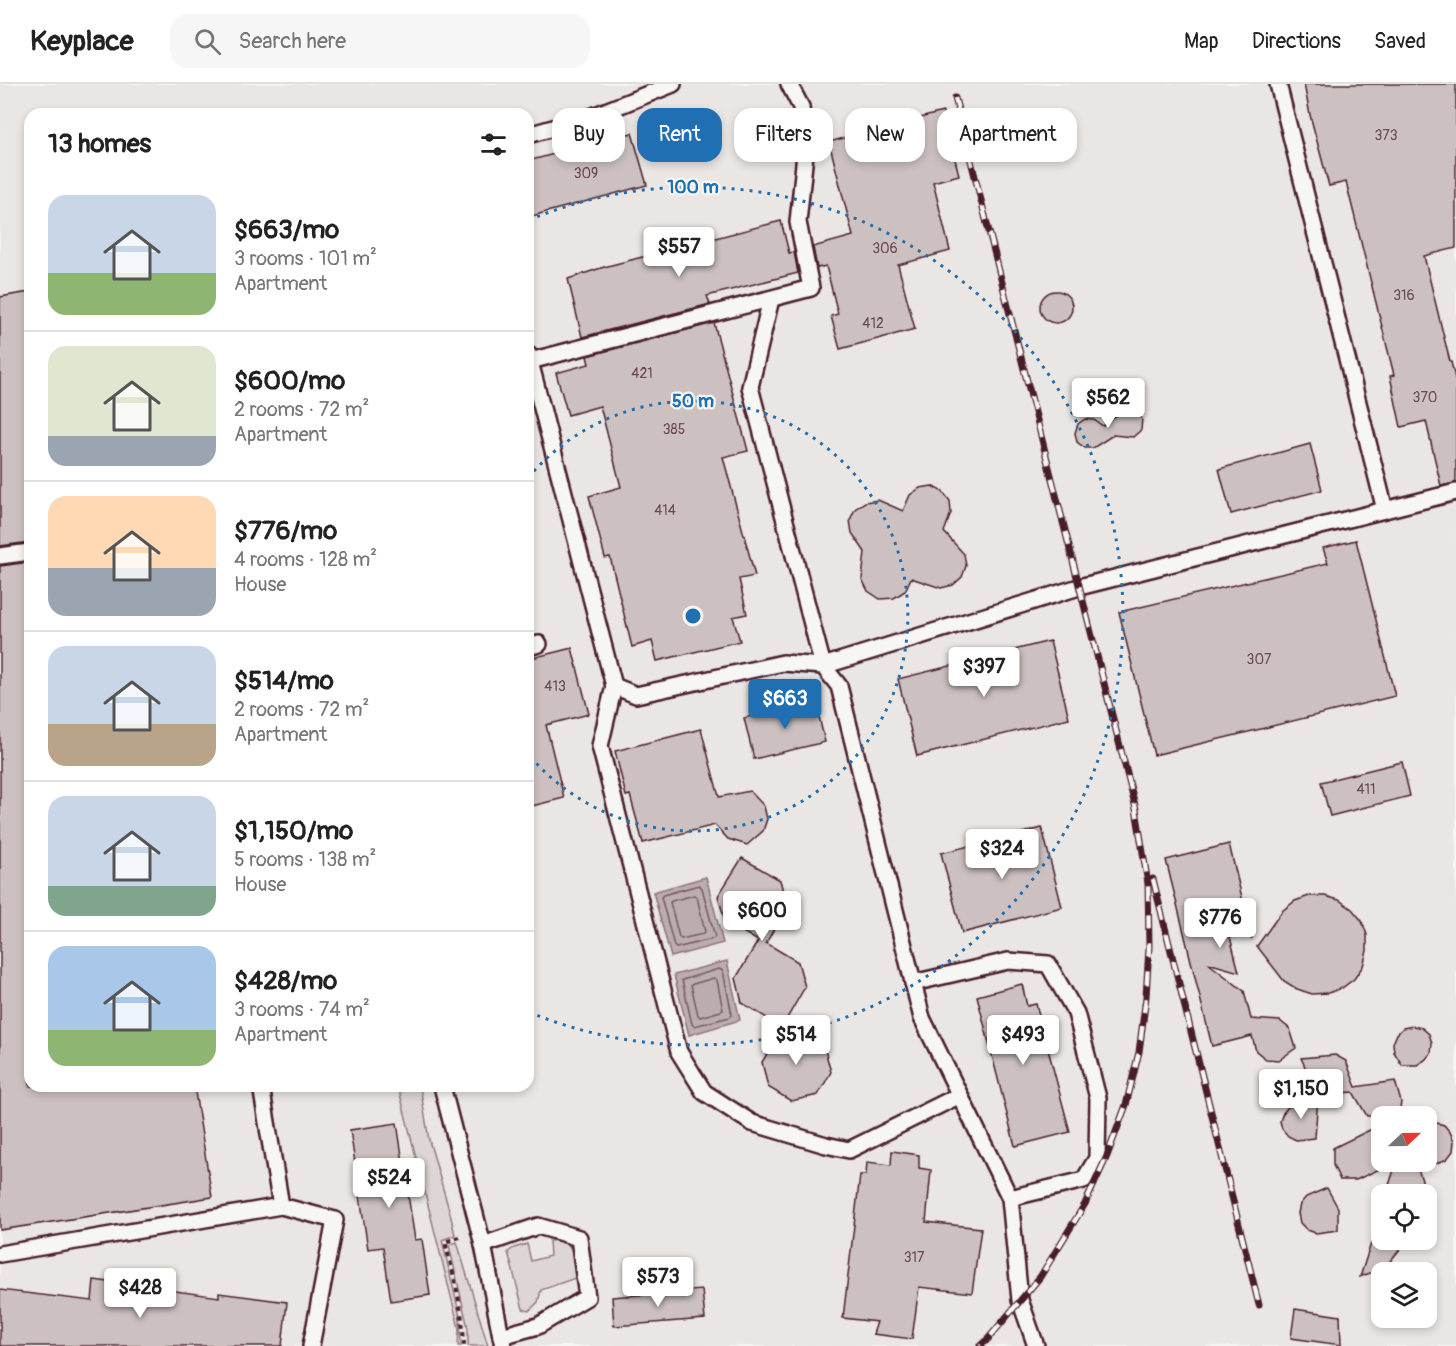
<!DOCTYPE html>
<meta charset="utf-8">
<style>
:root{--surface:#fff;--page:#f6f6f6;--text:#222;--muted:#767676;--line:#e0e0e0;--accent:#1f6fb2}
body{margin:0;font-family:Pangolin,sans-serif;background:var(--page);color:var(--text);height:100vh;display:flex;flex-direction:column;font-size:22px;white-space:nowrap}
*{box-sizing:border-box;margin:0}
p{font-size:20px;color:var(--muted)}
.icon{flex:none;width:33px;height:33px;fill:none;stroke:currentColor;stroke-width:2;stroke-linecap:round;stroke-linejoin:round}
.map{position:relative;flex:1;overflow:hidden}
.side{position:absolute;left:24px;top:24px;width:510px;height:984px;display:flex;flex-direction:column;background:var(--surface);border-radius:18px;box-shadow:0 3px 9px #0003}
.side>*{flex:none}
.hud{position:absolute;left:552px;top:24px;width:570px;height:54px;display:flex;gap:12px}
.needle{width:39px;rotate:68deg}
.controls{position:absolute;left:1371px;top:1022px;display:grid;gap:12px}
.controls a{display:grid;place-items:center;width:66px;height:66px;border-radius:12px;background:var(--surface);box-shadow:0 3px 9px #0003;font-size:30px}
.price{position:absolute;translate:-50% -51px;padding:0 14px;border-radius:6px;background:#fff;color:#222;font-size:20px;line-height:39px;filter:drop-shadow(0 2px 3px #0008)}
.price::after{content:'';position:absolute;left:50%;top:36px;width:18px;height:14px;margin-left:-9px;background:inherit;clip-path:polygon(0 0,100% 0,50% 100%)}
.price.current{background:var(--accent);color:#fff}
ul{padding:0;list-style:none}
li{display:flex;align-items:center;gap:18px;height:150px;padding:0 24px}
li+li{border-top:2px solid var(--line)}
li span{display:grid;place-items:center;flex:none;width:168px;height:120px;border-radius:18px;color:#555}
li>.icon{margin-inline-start:auto}
span .icon{width:72px;height:72px;fill:#fffc;stroke-width:1}
li b{font-size:26px}
h2{display:flex;justify-content:space-between;align-items:center;height:72px;padding:0 24px;font-size:26px}
.tag{padding:0 21px;border-radius:18px;background:var(--surface);box-shadow:0 3px 9px #0003;font-size:21px;line-height:54px}
.tag.current{background:var(--accent);color:#fff}
header{display:flex;align-items:center;gap:36px;box-sizing:border-box;height:84px;padding:0 30px;background:var(--surface);border-bottom:2px solid var(--line)}
header strong{font-size:28px}
nav{display:flex;gap:33px;margin-inline-start:auto;font-size:21px}
.search{width:420px;height:54px;background:var(--page);display:flex;align-items:center;gap:15px;box-sizing:border-box;padding:0 21px;border-radius:18px;color:var(--muted);font-size:22px}
.map>svg:first-child{display:block}
</style>
<header>
<strong>Keyplace</strong>
<div class="search"><svg class="icon" aria-label="search" viewBox="0 0 24 24"><circle cx="10" cy="10" r="6"/><path d="M15 15l6 6"/></svg>Search here</div>
<nav><a>Map</a><a>Directions</a><a>Saved</a></nav>
</header>
<div class="map">
<svg width="1456" height="1262" viewBox="0 0 1456 1262">
<rect width="100%" height="100%" fill="#f6f6f2"/>
<filter id="ink" filterUnits="userSpaceOnUse"><feTurbulence type="fractalNoise" baseFrequency=".0167" numOctaves="2"/><feDisplacementMap in="SourceGraphic" scale="12" xChannelSelector="R" yChannelSelector="G"/><feConvolveMatrix kernelMatrix="1 2 1 2 8 2 1 2 1" color-interpolation-filters="sRGB"/></filter>
<g filter="url(#ink)">
<path fill="#e9e6e3" fill-rule="evenodd" d="M0 0H1456V1262H0ZM30 30H528V1002H30ZM1382 1032H1426V1077H1382ZM1382 1110H1426V1155H1382ZM1382 1188H1426V1233H1382Z"/>
<g fill="#ddd6d5" stroke="#947a80" stroke-width="1.5">
<polygon points="398,1002 420,1002 429,1056 450,1129 455,1151 442,1156 460,1233 461,1262 458,1262 459,1244"/>
<path d="M559 1156C578 1165 577 1174 578 1193L541 1206 538 1218 529 1227 523 1225 508 1168 514 1164 527 1160 531 1177 550 1172 549 1157Z"/>
<polygon points="457,1158 488,1262 468,1262 468,1244 449,1161"/>
</g>
<g fill="#bbadae" stroke="#8e747a" stroke-width="1.5">
<polygon points="706,793 723,859 671,873 653,808"/>
<polygon points="727,877 740,936 689,951 674,891"/>
</g>
<g fill="none" stroke-linecap="round" stroke-linejoin="round">
<g stroke="#77585f" stroke-width="1.5">
<polygon points="699,801 702,804 715,853 712,855 676,864 674,862 661,813 663,811"/>
<polygon points="694,811 697,813 705,848 703,850 681,855 679,853 670,818 672,817"/>
<polygon points="719,885 723,887 732,931 730,933 694,942 692,940 682,896"/>
<polygon points="714,894 717,896 723,926 721,927 700,933 698,931 691,901 693,900"/>
</g>
</g>
<g fill="#ccc1c0" stroke="#4a1f2b" stroke-width="1.5">
<polygon points="1304,0 1456,0 1456,164 1424,172 1450,278 1451,278 1456,298 1456,399 1441,402 1426,337 1401,343 1390,292 1394,291 1346,98 1329,102 1310,31"/>
<polygon points="943,28 959,91 933,98 950,167 898,181 915,245 840,265 831,232 838,230 826,182 817,184 813,163 853,152 829,58 855,51 858,60 919,44 916,35"/>
<polygon points="632,49 647,101 528,133 528,77"/>
<polygon points="781,137 789,169 794,168 798,189 707,212 710,220 582,253 568,195 604,183"/>
<circle cx="1056" cy="223" r="16"/>
<polygon points="30,208 30,458 0,462 0,213"/>
<polygon points="714,239 748,367 723,373 755,492 739,495 747,530 733,533 740,557 657,577 652,557 632,563 610,473 605,474 589,412 621,403 600,322 568,331 556,289 589,280 587,272"/>
<polygon points="1124,325 1135,326 1142,335 1141,346 1133,353 1113,351 1093,364 1085,364 1077,358 1075,349 1078,340 1085,335 1094,336 1103,342"/>
<polygon points="1310,360 1322,406 1231,430 1219,385"/>
<polygon points="932,402 943,408 950,417 951,429 944,448 964,470 966,482 962,493 953,501 941,504 911,494 905,507 894,514 880,515 868,507 862,495 865,468 852,449 850,436 855,425 865,418 878,416 903,427 910,411 920,404"/>
<polygon points="1356,456 1395,612 1154,671 1119,528 1328,479 1323,464"/>
<polygon points="30,478 30,1002 194,1002 212,1113 0,1146 0,482"/>
<polygon points="1050,557 1069,634 917,672 898,595"/>
<polygon points="572,564 589,630 546,641 564,714 528,723 528,575"/>
<polygon points="815,616 825,658 754,675 744,634"/>
<polygon points="701,645 719,713 750,707 764,722 767,735 763,747 747,761 728,755 715,741 643,759 630,711 626,712 615,667"/>
<polygon points="1402,678 1410,712 1330,732 1321,698"/>
<polygon points="1042,744 1062,823 962,849 941,769"/>
<polygon points="1229,760 1252,855 1220,814 1239,888 1208,879 1244,907 1251,935 1280,937 1290,945 1296,964 1279,976 1266,975 1256,967 1252,952 1212,962 1166,776"/>
<polygon points="742,774 780,796 787,822 766,859 798,878 805,903 782,943 742,919 736,894 758,857 725,837 718,812"/>
<polygon points="1309,812 1325,812 1339,816 1352,825 1362,837 1367,851 1367,867 1363,882 1354,895 1342,904 1328,909 1312,910 1297,905 1284,897 1257,862 1282,827 1295,817"/>
<polygon points="1022,900 1027,922 1036,920 1070,1048 1015,1062 977,912"/>
<polygon points="785,940 824,963 831,988 818,1011 791,1017 768,1003 762,978"/>
<polygon points="1413,942 1422,944 1429,950 1432,959 1431,969 1425,976 1417,981 1402,981 1394,968 1393,959 1397,950 1403,944"/>
<polygon points="1335,971 1346,977 1356,1003 1395,997 1401,1018 1399,1032 1367,1032 1353,1008 1318,1011 1301,974"/>
<polygon points="1318,1012 1315,1054 1296,1056 1288,1052 1282,1045 1280,1037 1283,1029 1288,1023"/>
<polygon points="1426,1036 1444,1041 1450,1048 1454,1057 1453,1067 1447,1075 1426,1084"/>
<polygon points="397,1039 415,1156 422,1155 430,1211 391,1217 383,1163 368,1165 350,1046"/>
<polygon points="1382,1040 1382,1084 1356,1096 1340,1096 1333,1081 1333,1064"/>
<polygon points="892,1067 919,1071 919,1084 931,1086 926,1138 981,1144 972,1209 919,1203 912,1255 873,1250 877,1238 843,1234 860,1091 866,1091 867,1078 891,1081"/>
<polygon points="1397,1077 1415,1077 1427,1110 1386,1110"/>
<polygon points="1327,1104 1338,1124 1338,1146 1316,1149 1307,1146 1300,1139 1298,1129 1300,1120 1306,1113"/>
<polygon points="1376,1144 1382,1149 1382,1155 1390,1155 1401,1164 1385,1183 1360,1193"/>
<polygon points="94,1196 219,1213 219,1209 287,1218 282,1262 0,1262 0,1206 92,1217"/>
<polygon points="702,1206 705,1235 614,1242 612,1213"/>
<polygon points="1295,1225 1340,1232 1341,1261 1291,1254"/>
</g>
<g fill="none" stroke-linecap="round" stroke-linejoin="round">
<defs>
<g id="service">
<polyline points="1278,0 1385,426"/>
<polyline points="528,51 588,34 673,0"/>
<polyline points="771,215 750,303 823,582 1079,503 1456,408"/>
<polyline points="528,270 614,602 636,611 783,579 823,582 839,602 922,934 1010,1114 1020,1216 1036,1262"/>
<polyline points="530,277 811,204 798,138 805,70 801,23 789,0"/>
<polyline points="0,472 30,468"/>
<polyline points="528,563 539,560"/>
<polyline points="614,602 600,662 679,968 704,1008 752,1039 826,1061 849,1066 960,1011"/>
<polyline points="913,899 1008,877 1048,880 1076,929 1098,1014 1097,1074 1084,1096 1010,1114"/>
<polyline points="261,1002 281,1122"/>
<polyline points="442,1002 483,1161 503,1262"/>
<polyline points="483,1161 538,1142 579,1154 587,1213 538,1242 501,1252"/>
<polyline points="0,1170 281,1122 335,1136 311,1262"/>
</g>
</defs>
<use href="#service" stroke="#4a1f2b" stroke-width="20"/>
<path stroke="#4a1f2b" stroke-width="4" stroke-dasharray="4.5 4.5" stroke-linecap="butt" d="M460 1153 445 1158C454 1192 463 1226 464 1262"/>
<use href="#service" stroke="#f6f6f2" stroke-width="15"/>
<defs>
<g id="rail">
<polyline points="955,14 1136,725 1148,800 1149,863 1146,913 1139,968 1126,1021 1107,1072 1085,1120 1040,1193 988,1255 980,1262"/>
<polyline points="1153,795 1259,1221"/>
</g>
</defs>
<use href="#rail" stroke="#4a1f2b" stroke-width="7"/>
<use href="#rail" stroke="#f6f6f2" stroke-width="4.5" stroke-dasharray="14" stroke-linecap="butt"/>
</g>
</g>
<g fill="none" stroke="#1f6fb2" stroke-width="3" stroke-dasharray="3 6">
<path d="M528 394A215 215 0 1 1 528 670"/>
<path d="M529 136A429 429 0 1 1 529 928"/>
</g>
<g text-anchor="middle" stroke-width="4.5" stroke-linejoin="round" paint-order="stroke">
<g font-size="14" fill="#6a4850">
<text x="1386" y="56">373</text>
<text x="586" y="94">309</text>
<text x="885" y="169">306</text>
<text x="1404" y="216">316</text>
<text x="873" y="244">412</text>
<text x="642" y="294">421</text>
<text x="1425" y="318">370</text>
<text x="674" y="350">385</text>
<text x="665" y="431">414</text>
<text x="1259" y="580">307</text>
<text x="555" y="607">413</text>
<text x="1366" y="710">411</text>
<text x="914" y="1178">317</text>
</g>
</g>
<circle cx="693" cy="532" r="9" fill="#1f6fb2" stroke="#f6f6f2" stroke-width="3"/>
<g font-size="18" text-anchor="middle" font-weight="bold" fill="#1f6fb2" stroke="#f6f6f2" stroke-width="4.5" stroke-linejoin="round" paint-order="stroke">
<text x="693" y="109">100 m</text>
<text x="693" y="323">50 m</text>
</g>
</svg>
<div class="controls">
<a><svg class="needle" viewBox="-14 -14 28 28"><path d="M0-13l5 13h-10z" fill="#e53935"/><path d="M0 13l5-13h-10z" fill="#767676"/></svg></a>
<a><svg class="icon" aria-label="locate" viewBox="0 0 24 24"><circle cx="12" cy="12" r="6"/><path d="M12 2v4M12 18v4M2 12h4M18 12h4"/></svg></a>
<a><svg class="icon" aria-label="layers" viewBox="0 0 24 24"><path d="M12 4l9 5-9 5-9-5zM3 14l9 5 9-5"/></svg></a>
</div>
<b class="price" style="left:679px;top:194px">$557</b>
<b class="price" style="left:1108px;top:345px">$562</b>
<b class="price" style="left:984px;top:614px">$397</b>
<b class="price current" style="left:785px;top:646px">$663</b>
<b class="price" style="left:1002px;top:796px">$324</b>
<b class="price" style="left:762px;top:858px">$600</b>
<b class="price" style="left:1220px;top:865px">$776</b>
<b class="price" style="left:796px;top:982px">$514</b>
<b class="price" style="left:1023px;top:982px">$493</b>
<b class="price" style="left:1301px;top:1036px">$1,150</b>
<b class="price" style="left:389px;top:1125px">$524</b>
<b class="price" style="left:658px;top:1224px">$573</b>
<b class="price" style="left:140px;top:1235px">$428</b>
<div class="hud">
<a class="tag">Buy</a>
<a class="tag current">Rent</a>
<a class="tag">Filters</a>
<a class="tag">New</a>
<a class="tag">Apartment</a>
</div>
<section class="side">
<h2>13 homes<svg class="icon" aria-label="filters" viewBox="0 0 24 24"><path d="M4 7h16M4 17h16"/><circle cx="9" cy="7" r="2"/><circle cx="15" cy="17" r="2"/></svg></h2>
<ul>
<li><span style="background:linear-gradient(#c9d6e8 65%,#8fb573 0)"><svg class="icon" aria-label="home" viewBox="0 0 24 24"><path d="M3 11l9-7 9 7M6 9v11h12V9"/></svg></span><div><b>$663/mo</b><p>3 rooms · 101 m²</p><p>Apartment</p></div></li>
<li><span style="background:linear-gradient(#dfe7d0 75%,#9aa5b1 0)"><svg class="icon" aria-label="home" viewBox="0 0 24 24"><path d="M3 11l9-7 9 7M6 9v11h12V9"/></svg></span><div><b>$600/mo</b><p>2 rooms · 72 m²</p><p>Apartment</p></div></li>
<li><span style="background:linear-gradient(#ffd9b3 60%,#9aa5b1 0)"><svg class="icon" aria-label="home" viewBox="0 0 24 24"><path d="M3 11l9-7 9 7M6 9v11h12V9"/></svg></span><div><b>$776/mo</b><p>4 rooms · 128 m²</p><p>House</p></div></li>
<li><span style="background:linear-gradient(#c9d6e8 65%,#b9a48a 0)"><svg class="icon" aria-label="home" viewBox="0 0 24 24"><path d="M3 11l9-7 9 7M6 9v11h12V9"/></svg></span><div><b>$514/mo</b><p>2 rooms · 72 m²</p><p>Apartment</p></div></li>
<li><span style="background:linear-gradient(#c9d6e8 75%,#7fa58c 0)"><svg class="icon" aria-label="home" viewBox="0 0 24 24"><path d="M3 11l9-7 9 7M6 9v11h12V9"/></svg></span><div><b>$1,150/mo</b><p>5 rooms · 138 m²</p><p>House</p></div></li>
<li><span style="background:linear-gradient(#a9c7e8 70%,#8fb573 0)"><svg class="icon" aria-label="home" viewBox="0 0 24 24"><path d="M3 11l9-7 9 7M6 9v11h12V9"/></svg></span><div><b>$428/mo</b><p>3 rooms · 74 m²</p><p>Apartment</p></div></li>
</ul>
</section>
</div>
